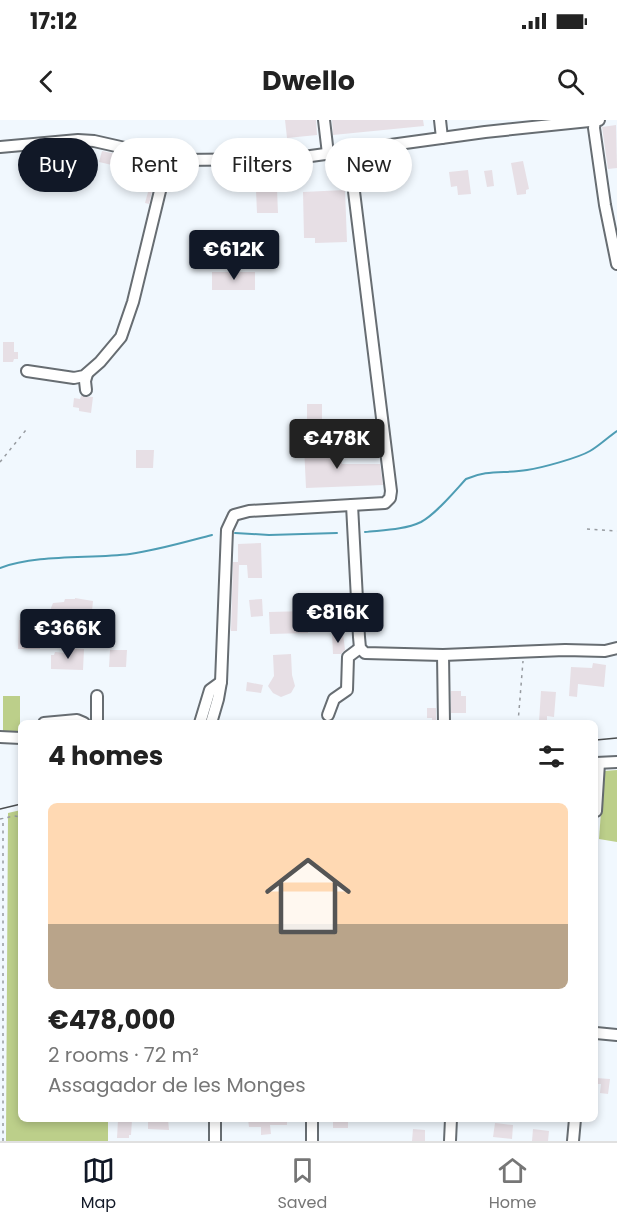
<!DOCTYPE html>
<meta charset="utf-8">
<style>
:root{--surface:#fff;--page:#f2f2f2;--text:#222;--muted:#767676;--line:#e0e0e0;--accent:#111827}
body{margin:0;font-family:Poppins,sans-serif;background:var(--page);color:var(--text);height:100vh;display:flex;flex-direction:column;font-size:22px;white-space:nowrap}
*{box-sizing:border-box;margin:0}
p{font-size:20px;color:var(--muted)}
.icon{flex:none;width:33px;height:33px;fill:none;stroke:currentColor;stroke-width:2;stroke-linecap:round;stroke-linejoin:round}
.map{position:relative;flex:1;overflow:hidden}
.side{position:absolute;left:18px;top:600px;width:580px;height:402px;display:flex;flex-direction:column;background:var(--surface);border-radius:9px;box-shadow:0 3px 9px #0003}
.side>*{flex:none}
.hud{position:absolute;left:18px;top:18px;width:582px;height:54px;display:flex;gap:12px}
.price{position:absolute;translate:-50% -51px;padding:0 14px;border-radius:6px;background:var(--accent);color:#fff;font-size:20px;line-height:39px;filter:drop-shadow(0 2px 3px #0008)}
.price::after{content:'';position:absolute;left:50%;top:36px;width:18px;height:14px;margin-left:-9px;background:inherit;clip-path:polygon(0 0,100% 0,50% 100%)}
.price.active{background:#222;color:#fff}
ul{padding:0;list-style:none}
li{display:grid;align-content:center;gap:12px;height:318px;padding:0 30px}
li+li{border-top:2px solid var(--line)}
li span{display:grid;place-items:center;height:186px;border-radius:9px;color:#555}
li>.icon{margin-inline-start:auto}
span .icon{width:108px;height:108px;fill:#fffc;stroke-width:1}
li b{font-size:26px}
h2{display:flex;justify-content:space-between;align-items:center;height:72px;padding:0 30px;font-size:26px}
.pill{padding:0 21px;border-radius:27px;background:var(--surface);box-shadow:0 3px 9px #0003;font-size:21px;line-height:54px}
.pill.active{background:var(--accent);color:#fff}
.status{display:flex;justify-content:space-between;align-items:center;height:42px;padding:0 30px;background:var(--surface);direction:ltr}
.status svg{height:16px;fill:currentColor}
header{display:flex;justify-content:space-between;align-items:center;height:78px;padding:0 30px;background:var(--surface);font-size:27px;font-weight:700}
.menu{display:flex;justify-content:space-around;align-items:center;height:84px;border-top:2px solid var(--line);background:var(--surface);font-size:16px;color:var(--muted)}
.menu a{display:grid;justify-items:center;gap:3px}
.menu .active{color:var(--accent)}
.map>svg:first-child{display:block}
</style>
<div class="status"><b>17:12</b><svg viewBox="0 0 49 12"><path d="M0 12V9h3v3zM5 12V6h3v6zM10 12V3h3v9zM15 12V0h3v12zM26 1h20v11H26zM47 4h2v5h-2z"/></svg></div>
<header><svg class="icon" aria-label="back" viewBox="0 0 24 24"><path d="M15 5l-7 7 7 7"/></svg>Dwello<svg class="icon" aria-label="search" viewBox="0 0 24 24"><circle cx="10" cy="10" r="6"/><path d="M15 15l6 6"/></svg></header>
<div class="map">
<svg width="617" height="1021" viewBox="0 0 617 1021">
<rect width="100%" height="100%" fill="#f1f8fe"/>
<g fill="#bccf8a">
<rect x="3" y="576" width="17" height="38"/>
<polygon points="617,650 617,722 599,719 604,651"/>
<polygon points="21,690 21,999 108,999 108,1021 6,1021 8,693"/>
</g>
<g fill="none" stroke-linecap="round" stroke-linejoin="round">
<g stroke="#4e9db4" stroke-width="2">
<path d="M365 412C383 410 404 410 421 402 436 394 454 372 466 359 488 349 505 354 527 350 541 348 578 338 590 331 600 325 608 317 617 311"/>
<polyline points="235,413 269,415 337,413"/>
<path d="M0 448C37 434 90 439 130 434 158 430 185 422 212 415"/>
</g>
</g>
<g fill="#e7dfe5">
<polygon points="285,0 316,0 317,15 287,18"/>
<polygon points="332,0 423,0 424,6 333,15"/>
<polygon points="616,5 617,48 608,49 602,7"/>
<polygon points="102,31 121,35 119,42 112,41 112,45 99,42"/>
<polygon points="523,41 529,69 526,70 526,74 517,75 511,43"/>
<polygon points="156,43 159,43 149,84 145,83"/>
<polygon points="468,50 471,74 458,75 457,66 451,67 449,52"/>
<polygon points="492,50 494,66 487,67 484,51"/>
<polygon points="277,69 278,93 257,93 256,70"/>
<polygon points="345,70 347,122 315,123 315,118 304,118 303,72"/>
<rect x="212" y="152" width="43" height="18"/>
<polygon points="3,222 14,222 14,232 18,232 18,239 14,239 13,242 3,242"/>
<polygon points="81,276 93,277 91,293 79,291 79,288 73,287 74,278 80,279"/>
<polygon points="307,284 322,284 322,307 307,306"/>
<polygon points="304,326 341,326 342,344 380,344 383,365 306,368"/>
<polygon points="136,330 154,330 153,348 136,348"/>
<polygon points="261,423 262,458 248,458 247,445 239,445 237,511 231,511 233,442 238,442 238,424"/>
<polygon points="75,478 93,481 92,491 69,491 69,501 53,504 51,488 53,483 64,482 65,479 75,479"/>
<polygon points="262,479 263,496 251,497 249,480"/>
<polygon points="308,491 308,513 270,514 269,492"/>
<polygon points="19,500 42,500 42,511 39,511 40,529 18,529"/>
<polygon points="343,513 345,530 341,534 333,534 332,514"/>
<polygon points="67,528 84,529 83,550 51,549 51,535 54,535 55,532 66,533"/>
<polygon points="110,530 127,530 126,547 109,547"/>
<polygon points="291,534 292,555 295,566 291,573 281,577 273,573 268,566 274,556 273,535"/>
<polygon points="593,543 606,545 604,567 578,564 577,577 569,576 571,547 592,548"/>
<polygon points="247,562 263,565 261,573 246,571"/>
<polygon points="451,571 461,571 461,576 466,576 466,593 451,593"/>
<polygon points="541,571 556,572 554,597 547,596 547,603 539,602"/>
<polygon points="427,588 436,588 436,603 432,603 432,598 427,598"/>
<polygon points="596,958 610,959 608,974 600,973 601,964 596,964"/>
<polygon points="148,999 168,999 169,1010 148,1009"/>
<polygon points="248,999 287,999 287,1005 270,1005 271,1014 261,1015 261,1007 249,1007"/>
<polygon points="335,999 348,999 348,1008 333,1008 333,1000"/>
<polygon points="118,1000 132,1000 131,1015 129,1015 129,1018 117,1018"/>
<polygon points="495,1003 513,1005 512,1019 493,1017"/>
<polygon points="413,1009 425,1010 425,1021 412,1021"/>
<polygon points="533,1009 549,1011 548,1021 532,1021"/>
</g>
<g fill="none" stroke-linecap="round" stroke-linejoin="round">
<defs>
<g id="minor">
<polyline points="324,0 328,34"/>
<polyline points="440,0 442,18"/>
<polyline points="595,0 594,8 605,85 617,144"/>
<polyline points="0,27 78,20 94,21 178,40 289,39 485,12 599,0"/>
<polyline points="27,251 74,258 84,256 100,242 121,217 133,182 168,38"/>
<polyline points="86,270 85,261 87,254"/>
<polyline points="352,385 359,517 360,528 365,533 443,535 565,530 605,531 617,528"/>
<polyline points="443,535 444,603"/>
<polyline points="328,595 334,579 347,570 348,537 360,528"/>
<polyline points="44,603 77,600 84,603"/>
<polyline points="97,603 97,576"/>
<polyline points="200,603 210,570 221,562"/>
<polyline points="211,603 218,579 221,562 227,410 234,395 249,391 385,383 390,378 391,371 349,31"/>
<polyline points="0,617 21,618"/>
<polyline points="596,643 617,642"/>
<polyline points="596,691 599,643"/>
<polyline points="596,913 617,915"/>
<polyline points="312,999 312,1021"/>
<polyline points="215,1021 215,999"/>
<polyline points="450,1021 451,999"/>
<polyline points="573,1021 575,999"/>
</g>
</defs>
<use href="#minor" stroke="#676d72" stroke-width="14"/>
<g stroke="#979ba0" stroke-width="1.5" stroke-dasharray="3 4.5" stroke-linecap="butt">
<polyline points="0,342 26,310"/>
<polyline points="587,409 617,411"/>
<polyline points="518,603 523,541"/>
<polyline points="0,699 14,696 21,697"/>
<polyline points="3,1021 3,698"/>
</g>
<use href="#minor" stroke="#fff" stroke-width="10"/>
<g stroke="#4a4d4f" stroke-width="1.5">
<polyline points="596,620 617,618"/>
<polyline points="0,689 21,684"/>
</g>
</g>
</svg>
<b class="price" style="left:234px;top:161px">€612K</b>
<b class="price active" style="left:337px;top:350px">€478K</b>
<b class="price" style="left:338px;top:524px">€816K</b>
<b class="price" style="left:68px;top:540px">€366K</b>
<div class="hud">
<a class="pill active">Buy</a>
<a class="pill">Rent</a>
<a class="pill">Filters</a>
<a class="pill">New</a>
</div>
<section class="side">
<h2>4 homes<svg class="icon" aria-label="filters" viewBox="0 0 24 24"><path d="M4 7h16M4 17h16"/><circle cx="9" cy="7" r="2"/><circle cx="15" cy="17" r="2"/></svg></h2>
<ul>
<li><span style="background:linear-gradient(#ffd9b3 65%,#b9a48a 0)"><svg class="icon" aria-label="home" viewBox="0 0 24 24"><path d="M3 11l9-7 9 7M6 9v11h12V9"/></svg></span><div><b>€478,000</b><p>2 rooms · 72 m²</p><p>Assagador de les Monges</p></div></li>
</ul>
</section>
</div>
<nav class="menu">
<a class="active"><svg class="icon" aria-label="map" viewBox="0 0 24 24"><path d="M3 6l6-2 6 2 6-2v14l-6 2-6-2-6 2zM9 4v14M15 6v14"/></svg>Map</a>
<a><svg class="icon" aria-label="saved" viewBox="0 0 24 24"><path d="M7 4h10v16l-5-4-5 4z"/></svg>Saved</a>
<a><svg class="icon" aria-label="home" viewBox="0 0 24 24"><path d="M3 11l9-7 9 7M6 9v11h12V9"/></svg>Home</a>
</nav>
